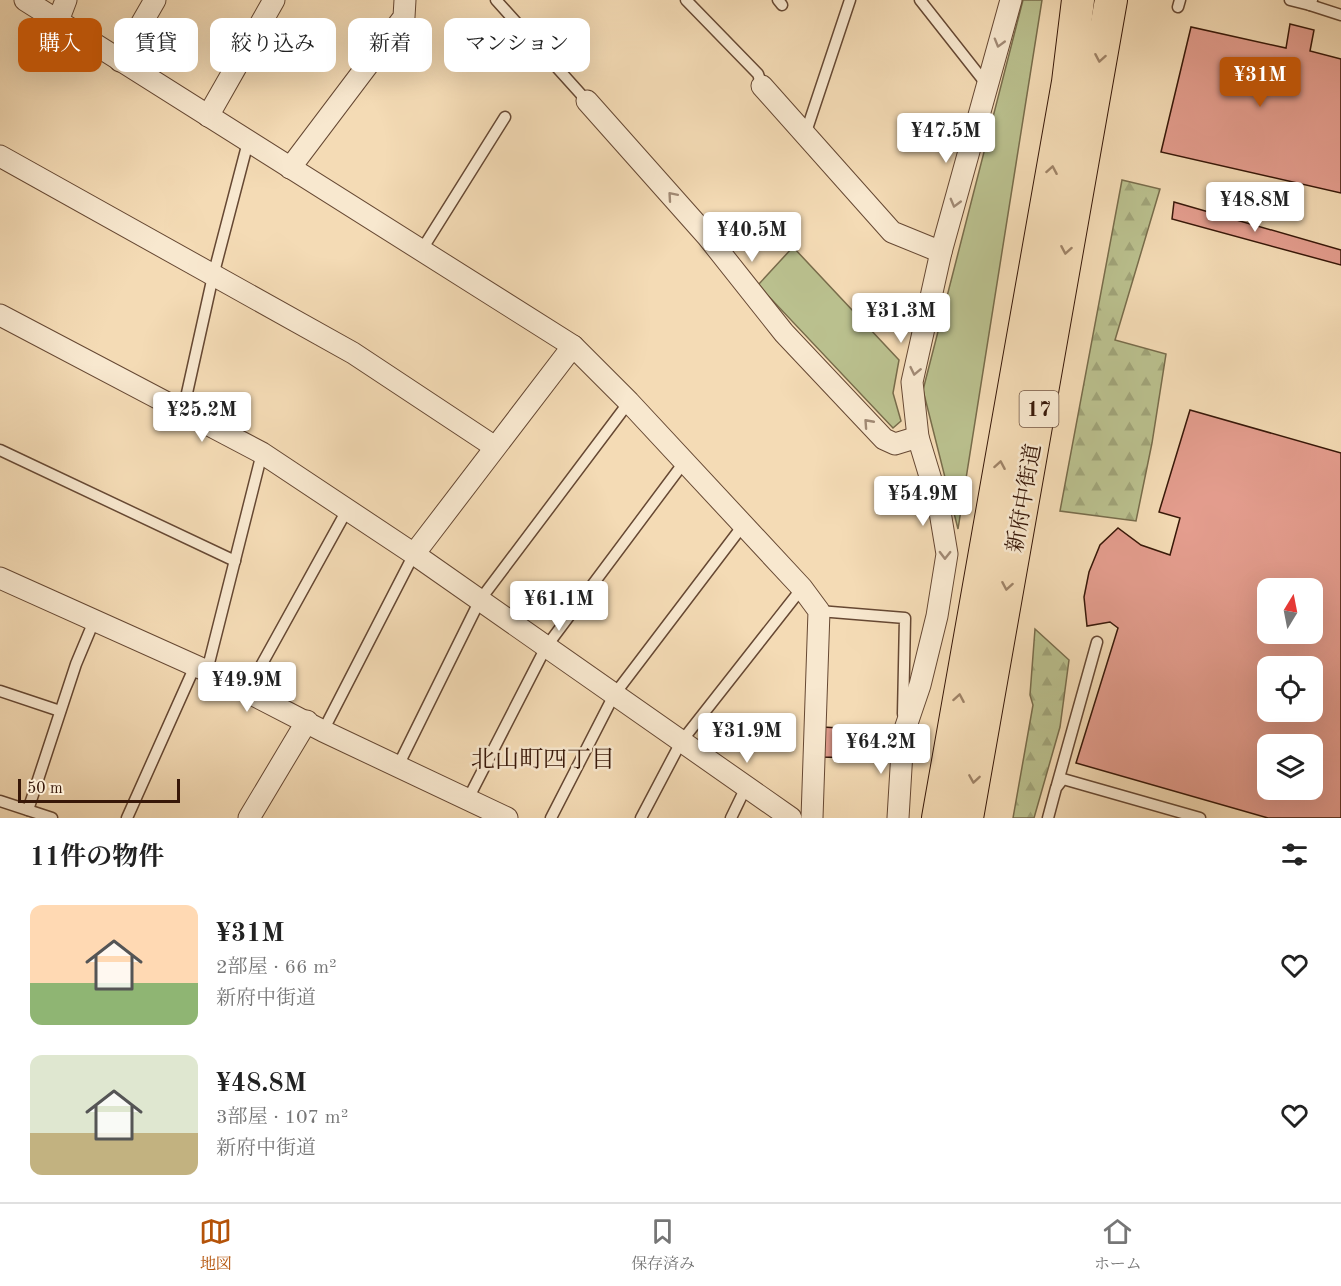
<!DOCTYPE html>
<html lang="ja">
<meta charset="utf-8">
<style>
:root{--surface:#fff;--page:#f6f6f6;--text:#222;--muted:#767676;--line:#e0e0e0;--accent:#b45309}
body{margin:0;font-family:"Old Standard TT","Noto Serif JP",serif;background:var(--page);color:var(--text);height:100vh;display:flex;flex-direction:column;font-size:22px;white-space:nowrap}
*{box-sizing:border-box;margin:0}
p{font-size:20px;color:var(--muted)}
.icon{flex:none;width:33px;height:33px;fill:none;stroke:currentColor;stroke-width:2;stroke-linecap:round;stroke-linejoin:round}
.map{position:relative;height:818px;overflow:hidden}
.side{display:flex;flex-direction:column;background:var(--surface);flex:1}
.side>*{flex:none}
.top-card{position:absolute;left:18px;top:18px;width:600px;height:54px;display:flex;gap:12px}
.needle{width:39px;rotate:10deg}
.fabs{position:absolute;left:1257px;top:578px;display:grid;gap:12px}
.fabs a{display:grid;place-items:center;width:66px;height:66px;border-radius:12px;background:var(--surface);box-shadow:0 6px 24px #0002;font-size:30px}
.scale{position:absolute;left:18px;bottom:15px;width:162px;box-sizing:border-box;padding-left:6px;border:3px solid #371708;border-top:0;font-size:16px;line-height:21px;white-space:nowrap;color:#371708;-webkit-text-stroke:4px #f8e8cf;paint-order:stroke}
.price{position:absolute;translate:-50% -51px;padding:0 14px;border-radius:6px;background:#fff;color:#222;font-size:20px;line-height:39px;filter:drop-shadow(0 2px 3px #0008)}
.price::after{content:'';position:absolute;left:50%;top:36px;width:18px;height:14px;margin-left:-9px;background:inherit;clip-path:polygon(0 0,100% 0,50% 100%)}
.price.selected{background:var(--accent);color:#fff}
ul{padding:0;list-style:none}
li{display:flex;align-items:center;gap:18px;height:150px;padding:0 30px}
li span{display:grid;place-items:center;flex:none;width:168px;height:120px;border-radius:12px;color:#555}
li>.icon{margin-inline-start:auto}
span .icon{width:72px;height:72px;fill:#fffc;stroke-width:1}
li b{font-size:26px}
h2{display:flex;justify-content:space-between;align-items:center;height:72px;padding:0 30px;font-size:26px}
.pill{padding:0 21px;border-radius:12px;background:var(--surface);box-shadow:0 6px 24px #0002;font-size:21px;line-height:54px}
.pill.selected{background:var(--accent);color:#fff}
.tab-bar{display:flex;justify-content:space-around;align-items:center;height:84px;border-top:2px solid var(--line);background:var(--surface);font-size:16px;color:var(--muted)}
.tab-bar a{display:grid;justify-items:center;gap:3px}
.tab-bar .selected{color:var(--accent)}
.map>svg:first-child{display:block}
</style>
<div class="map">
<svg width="1341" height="818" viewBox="0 0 1341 818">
<defs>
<pattern id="forest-firs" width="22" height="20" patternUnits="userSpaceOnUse" patternTransform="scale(1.5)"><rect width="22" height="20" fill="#bac08e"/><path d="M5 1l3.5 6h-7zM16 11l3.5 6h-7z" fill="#a0a479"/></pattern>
</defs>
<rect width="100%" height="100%" fill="#f4dbb5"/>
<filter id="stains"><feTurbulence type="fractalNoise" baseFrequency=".00333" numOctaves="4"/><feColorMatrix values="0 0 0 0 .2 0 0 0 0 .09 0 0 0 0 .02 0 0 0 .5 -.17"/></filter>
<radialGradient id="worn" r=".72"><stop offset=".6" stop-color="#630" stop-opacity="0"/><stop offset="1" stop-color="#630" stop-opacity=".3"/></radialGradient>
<g fill="url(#forest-firs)" stroke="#786c4b" stroke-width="1.5">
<polygon points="1122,180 1160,189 1115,340 1166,354 1152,443 1136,521 1060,511"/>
<polygon points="1035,629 1069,660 1060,727 1034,818 1013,818 1033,705 1030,695"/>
</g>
<g fill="#bac08e" stroke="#786c4b" stroke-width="1.5">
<polygon points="1023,0 1042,0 958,529 923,390"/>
<polygon points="793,247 899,360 893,393 901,421 893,428 758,285"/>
</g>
<g fill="#e49d8e" stroke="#371708" stroke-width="1.5" fill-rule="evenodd">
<polygon points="1290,24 1314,30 1310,51 1341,59 1341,193 1161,152 1191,27 1286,48"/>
<polygon points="1174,202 1341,250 1341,265 1172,219"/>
<path d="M1190 410 1341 453V818H1268L1076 763 1118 628 1110 622 1087 626 1084 597 1089 572 1100 545 1118 528 1141 545 1170 555 1180 518 1159 512ZM1268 588H1312V633H1268ZM1268 666H1312V711H1268ZM1268 744H1312V789H1268Z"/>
<polygon points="822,727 857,729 856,758 821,757"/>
</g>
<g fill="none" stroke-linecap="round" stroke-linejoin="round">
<defs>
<g id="lane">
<polyline points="496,0 587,101"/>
<polyline points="686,0 758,74 762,86"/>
<polyline points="778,0 782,5"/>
<polyline points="920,0 987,85"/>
<polyline points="1290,0 1310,5"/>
<polyline points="1312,0 1310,5 1341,15"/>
<polyline points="1178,7 1180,0"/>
<polyline points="805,135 850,0"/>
<polyline points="421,251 505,117"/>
<polyline points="183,411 213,276 248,142"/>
<polyline points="0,450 235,561"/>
<polyline points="819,611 905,618 903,714"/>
<polyline points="207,671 262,453"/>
<polyline points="0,691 60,711"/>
<polyline points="247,691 347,510"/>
<polyline points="323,731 414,554"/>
<polyline points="398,766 480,600 629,402"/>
<polyline points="1057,785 1097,642"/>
<polyline points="468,799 546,647 685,461"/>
<polyline points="0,801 52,818"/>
<polyline points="28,810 76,664 94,621"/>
<polyline points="127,818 195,666"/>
<polyline points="551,818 614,695 744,524"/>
<polyline points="641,818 681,742 802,588"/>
<polyline points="731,818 746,787"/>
<polyline points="1048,818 1056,788 1063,779 1200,818"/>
</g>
<g id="street">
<polyline points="25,0 573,346 629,402 802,588 819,611 812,818"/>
<polyline points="58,21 66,0"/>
<polyline points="120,61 155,0"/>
<polyline points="762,86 892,232 941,252"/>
<polyline points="587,101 707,236 784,333 884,439 895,444 918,437"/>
<polyline points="208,116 274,0"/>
<polyline points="0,156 353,353 495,447"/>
<polyline points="290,168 404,17 405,0"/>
<polyline points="0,315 262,453 414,554 791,818"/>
<polyline points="414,554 573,346"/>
<polyline points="0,578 207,671 323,731 507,818"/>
<polyline points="249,818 307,721"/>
<polyline points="898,818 903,735 920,685 937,616 947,554 939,506 918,437 912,382 941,252 1011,0"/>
</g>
<g id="primary">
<polyline points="938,818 1068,82 1078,0"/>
<polyline points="967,818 1111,0"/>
</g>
</defs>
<use href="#lane" stroke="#664833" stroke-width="13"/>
<use href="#street" stroke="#664833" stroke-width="23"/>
<use href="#primary" stroke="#371708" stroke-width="34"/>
<use href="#lane" stroke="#f8e8cf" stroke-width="10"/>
<use href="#street" stroke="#f8e8cf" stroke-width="21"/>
<use href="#primary" stroke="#f4dbb5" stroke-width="32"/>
</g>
<defs><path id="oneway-chevron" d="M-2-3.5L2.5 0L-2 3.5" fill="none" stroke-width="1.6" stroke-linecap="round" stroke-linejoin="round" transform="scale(1.5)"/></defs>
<g stroke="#a18a75">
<use href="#oneway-chevron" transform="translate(999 43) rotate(106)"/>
<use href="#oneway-chevron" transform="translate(672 196) rotate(-131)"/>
<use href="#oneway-chevron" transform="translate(955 203) rotate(105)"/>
<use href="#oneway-chevron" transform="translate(915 371) rotate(102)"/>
<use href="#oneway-chevron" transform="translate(868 423) rotate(-132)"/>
<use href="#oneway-chevron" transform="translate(945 555) rotate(91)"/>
</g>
<g stroke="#9f8367">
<use href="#oneway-chevron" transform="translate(1100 58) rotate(100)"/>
<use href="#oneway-chevron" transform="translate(1052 170) rotate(-80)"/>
<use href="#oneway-chevron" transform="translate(1066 250) rotate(100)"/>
<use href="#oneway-chevron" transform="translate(1000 465) rotate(-80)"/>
<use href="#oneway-chevron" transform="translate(1007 586) rotate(100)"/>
<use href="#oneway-chevron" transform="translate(959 698) rotate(-80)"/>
<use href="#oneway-chevron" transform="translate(974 779) rotate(99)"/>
</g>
<g text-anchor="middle" stroke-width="5" stroke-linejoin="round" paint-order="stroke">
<rect fill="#f8e8cf" stroke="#715644" stroke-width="1.5" x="1019.5" y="391" width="39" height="36" rx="4.5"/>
<g font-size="21" font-weight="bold" fill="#371708">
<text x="1039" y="416">17</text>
</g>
<g font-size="22" fill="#371708" stroke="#f8e8cf">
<text transform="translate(1023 498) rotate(-80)" y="8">新府中街道</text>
</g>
<g font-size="24" fill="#371708" stroke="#f8e8cf">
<text x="543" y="767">北山町四丁目</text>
</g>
</g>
<rect width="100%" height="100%" filter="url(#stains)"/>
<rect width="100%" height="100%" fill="url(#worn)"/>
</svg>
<div class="fabs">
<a><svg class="needle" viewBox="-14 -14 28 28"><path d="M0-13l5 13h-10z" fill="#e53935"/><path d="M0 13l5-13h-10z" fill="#767676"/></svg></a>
<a><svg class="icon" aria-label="locate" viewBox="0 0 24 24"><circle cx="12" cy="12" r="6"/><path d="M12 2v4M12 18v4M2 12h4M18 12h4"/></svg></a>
<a><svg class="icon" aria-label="layers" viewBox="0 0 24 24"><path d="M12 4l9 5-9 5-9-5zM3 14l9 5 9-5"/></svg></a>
</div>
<div class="scale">50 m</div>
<b class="price selected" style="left:1260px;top:108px">¥31M</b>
<b class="price" style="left:946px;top:164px">¥47.5M</b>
<b class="price" style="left:1255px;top:233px">¥48.8M</b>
<b class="price" style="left:752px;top:263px">¥40.5M</b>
<b class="price" style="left:901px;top:344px">¥31.3M</b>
<b class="price" style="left:202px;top:443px">¥25.2M</b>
<b class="price" style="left:923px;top:527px">¥54.9M</b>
<b class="price" style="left:559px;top:632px">¥61.1M</b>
<b class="price" style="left:247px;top:713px">¥49.9M</b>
<b class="price" style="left:747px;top:764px">¥31.9M</b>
<b class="price" style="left:881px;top:775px">¥64.2M</b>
<div class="top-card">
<a class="pill selected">購入</a>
<a class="pill">賃貸</a>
<a class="pill">絞り込み</a>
<a class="pill">新着</a>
<a class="pill">マンション</a>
</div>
</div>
<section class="side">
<h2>11件の物件<svg class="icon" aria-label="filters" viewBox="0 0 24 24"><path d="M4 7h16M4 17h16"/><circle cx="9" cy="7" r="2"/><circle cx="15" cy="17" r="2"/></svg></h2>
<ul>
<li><span style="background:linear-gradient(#ffd9b3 65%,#8fb573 0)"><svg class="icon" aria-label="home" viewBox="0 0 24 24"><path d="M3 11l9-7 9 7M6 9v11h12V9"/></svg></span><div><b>¥31M</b><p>2部屋 · 66 m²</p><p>新府中街道</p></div><svg class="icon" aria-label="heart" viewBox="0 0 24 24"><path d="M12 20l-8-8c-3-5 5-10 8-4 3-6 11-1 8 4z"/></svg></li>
<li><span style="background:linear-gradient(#dfe7d0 65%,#c2b280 0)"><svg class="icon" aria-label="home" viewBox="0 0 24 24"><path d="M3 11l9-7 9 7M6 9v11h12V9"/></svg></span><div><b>¥48.8M</b><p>3部屋 · 107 m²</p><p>新府中街道</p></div><svg class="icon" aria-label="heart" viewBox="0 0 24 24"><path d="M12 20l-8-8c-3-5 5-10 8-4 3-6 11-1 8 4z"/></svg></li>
</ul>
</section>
<nav class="tab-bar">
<a class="selected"><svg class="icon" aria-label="map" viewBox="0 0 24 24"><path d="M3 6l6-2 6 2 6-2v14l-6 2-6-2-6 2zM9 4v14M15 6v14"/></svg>地図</a>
<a><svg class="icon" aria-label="saved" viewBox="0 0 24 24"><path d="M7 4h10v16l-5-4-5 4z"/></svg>保存済み</a>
<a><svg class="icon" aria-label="home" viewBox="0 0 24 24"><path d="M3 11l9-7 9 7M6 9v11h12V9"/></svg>ホーム</a>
</nav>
